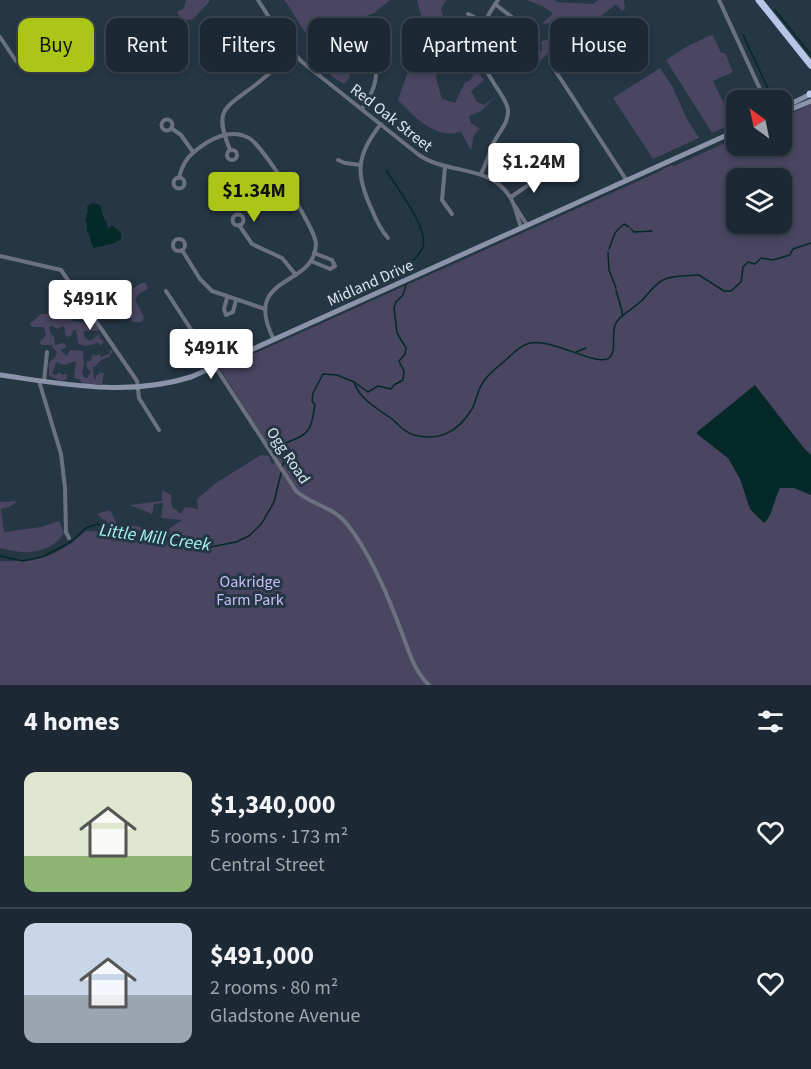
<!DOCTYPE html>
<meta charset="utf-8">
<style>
:root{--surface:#1c2833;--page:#25303b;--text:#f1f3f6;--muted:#a0a6ac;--line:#3a444e;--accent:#abc616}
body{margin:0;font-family:"Source Sans 3",sans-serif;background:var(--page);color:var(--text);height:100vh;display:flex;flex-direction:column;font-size:22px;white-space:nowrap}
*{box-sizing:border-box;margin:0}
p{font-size:20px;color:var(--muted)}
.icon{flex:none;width:33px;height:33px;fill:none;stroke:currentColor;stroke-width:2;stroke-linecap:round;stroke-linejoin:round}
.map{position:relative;height:685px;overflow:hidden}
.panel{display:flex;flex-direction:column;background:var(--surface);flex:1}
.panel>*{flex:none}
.hud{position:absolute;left:18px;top:18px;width:776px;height:54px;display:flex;gap:12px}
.needle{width:39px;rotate:327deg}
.fabs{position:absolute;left:726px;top:90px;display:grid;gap:12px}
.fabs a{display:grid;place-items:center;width:66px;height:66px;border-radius:12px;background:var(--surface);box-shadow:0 3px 9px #0003,0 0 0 2px var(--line);font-size:30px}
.price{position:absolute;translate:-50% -51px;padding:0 14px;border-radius:6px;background:#fff;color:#222;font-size:20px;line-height:39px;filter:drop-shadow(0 2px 3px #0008)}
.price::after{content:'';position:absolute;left:50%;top:36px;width:18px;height:14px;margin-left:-9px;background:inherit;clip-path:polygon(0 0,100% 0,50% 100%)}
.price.selected{background:var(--accent);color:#111}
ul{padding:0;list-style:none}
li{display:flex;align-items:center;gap:18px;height:150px;padding:0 24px}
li+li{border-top:2px solid var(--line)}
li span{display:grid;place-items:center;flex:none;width:168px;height:120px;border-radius:12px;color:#555}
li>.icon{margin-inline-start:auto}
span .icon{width:72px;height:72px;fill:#fffc;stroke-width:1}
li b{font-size:26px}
h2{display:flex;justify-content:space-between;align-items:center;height:72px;padding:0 24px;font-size:26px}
.pill{padding:0 21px;border-radius:12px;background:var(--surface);box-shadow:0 3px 9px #0003,0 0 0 2px var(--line);font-size:21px;line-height:54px}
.pill.selected{background:var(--accent);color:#111}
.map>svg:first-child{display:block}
</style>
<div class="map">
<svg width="811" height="685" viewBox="0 0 811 685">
<rect width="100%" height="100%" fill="#253644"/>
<g fill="#4a4561" fill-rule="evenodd">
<polygon points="186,0 209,0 210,1 193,19 182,21 177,12 184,8"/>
<path d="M284 0H390L374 13 342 25 344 54 350 77 344 84 331 76 336 59C323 51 312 43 303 29 296 20 292 9 284 0Z"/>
<path d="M417 0H446L441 9 445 24 456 27 457 45H472L470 64 455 62 449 55C429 70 437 78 442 99L455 103 465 82 470 81 476 70 484 80 471 91 477 102 484 105 496 96 481 111 469 116 471 123 480 129 474 135 471 150 461 132C434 139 416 118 398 100L408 71V47L421 15Z"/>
<polygon points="526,0 555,0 556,2 593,4 598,0 624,0 625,9 622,11 617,5 615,5 566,43 555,46 533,68 519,74 510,66 525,51 542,51 541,41 560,38 561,22 542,24 553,13 542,6"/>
<polygon points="711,35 713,36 721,53 725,53 733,72 713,81 729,114 736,119 736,123 712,133 666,60 684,48"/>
<polygon points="660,68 672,86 687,119 699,138 653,159 613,98"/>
<path d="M811 104V685H0V561C42 562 53 558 86 531L105 532 151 540 159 534 111 526 97 514 110 510 118 526 131 525 164 532 182 520 161 518 163 503 154 504 152 514 130 505 162 501V490L171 495 172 507 181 514 185 507 198 509 197 499 216 483 261 455 269 456 272 464 278 460 220 369 654 174 671 165 674 166 736 138V146H782V118ZM736 178H782V224H736Z"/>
<polygon points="141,283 146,283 148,289 140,293 135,299 144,318 141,322 132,322 125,294 127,288 133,289"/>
<path d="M41 314H48L64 319 68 316 73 321 90 323 91 318 93 317 99 327 98 331H84V337L90 341 100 334 99 338 104 341 101 346 98 342C92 346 84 347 78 343L76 330H73L71 336 68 337 65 335V328L63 326 57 329 52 326 49 327 51 335 54 336 55 345 64 343 67 347 60 350 67 356 70 350 83 351 84 364 82 373 85 378H87L91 372 87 368 86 363 91 360 93 354 96 356 100 354 101 357 109 354 110 351 114 349 109 357 101 360 94 367H92L95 381 96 376 101 372 104 374 102 384H83L80 380 74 378 76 361 64 365 56 362 52 374 56 375 59 372 62 375 67 374V379L61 381 49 376V362L55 358 57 353 51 345H42L39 343 46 335 44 327H32L30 324Z"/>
<path d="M18 501 9 507 1 509 4 532 41 527 59 521 64 533C50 555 23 555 0 548V502Z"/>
</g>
<g fill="#042928">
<path d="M92 203 100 205 104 219 107 222V227L110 228 112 225 121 233V239L114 243 94 248C89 243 92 236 87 231V222H85L88 211 87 207Z"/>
<path d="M755 385 803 447 811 455V495L794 488H780C774 499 773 515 764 523L750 509 740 479 728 458 697 434V432Z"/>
</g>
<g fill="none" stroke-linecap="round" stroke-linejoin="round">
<g stroke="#042928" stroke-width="1.5">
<polyline points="775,10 811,55"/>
<polyline points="743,35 771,95"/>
<path d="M386 170C396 187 429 228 423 247 419 258 408 262 404 274"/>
<polyline points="631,229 634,232 652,231"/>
<path d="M609 249C614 237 612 233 624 224L629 227"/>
<polyline points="608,252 609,270 616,288"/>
<polyline points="616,290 622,311 622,317"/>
<polyline points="576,352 586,348"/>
<polyline points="354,382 368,392 378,386 391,389 394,385 403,380 404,371 399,361 405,354 406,348 397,333 394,308 396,302 403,295 406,285"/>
<path d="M282 468 284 461 279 450C286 438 301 441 308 430 313 424 313 413 315 405L312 401 313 393 323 374 337 375 354 382C359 399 378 409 392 419 399 425 405 433 414 435 439 442 459 431 472 409 476 402 477 392 482 384 487 374 499 366 508 358 513 353 522 345 530 343 552 338 597 367 609 358 618 350 610 333 616 323 620 315 633 309 640 302 647 296 654 284 663 280 673 275 688 276 699 275L724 291H731L741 282 743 267 748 262 755 264 761 258 773 260 790 255 793 249 811 243"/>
<polyline points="0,556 23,561 42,557 71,542 86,528 97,524 124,533 171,539 211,547 236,542 249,536 262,523 274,502 281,473"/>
</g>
<g stroke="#6c717f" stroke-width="4">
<path d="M258 0 286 44 301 61 419 155C448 175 490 164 510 197 516 206 517 217 521 227"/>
<polyline points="719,0 765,100"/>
<polyline points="495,4 527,29"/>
<polyline points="468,14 484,22"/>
<polyline points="0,37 16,61"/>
<polyline points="551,64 627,181"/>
<path d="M362 109C380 83 377 72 374 42"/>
<circle cx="167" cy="125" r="5.5"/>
<path d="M381 124C356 155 355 174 372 210 376 220 380 229 388 238"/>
<polyline points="171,128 181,135 193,152"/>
<circle cx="232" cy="155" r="5"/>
<path d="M230 150C214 110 223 109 254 86 267 76 280 64 293 53"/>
<polyline points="338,160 345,163 360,165"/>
<polyline points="445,167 442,200 452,214"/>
<path d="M481 174C486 164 489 154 493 144 498 133 509 123 508 110 507 101 500 93 495 85 473 52 475 32 498 0"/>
<circle cx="179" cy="183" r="5.5"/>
<path d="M179 178C183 160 191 153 206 143 219 135 234 130 249 138 262 145 316 229 316 244 315 289 240 273 274 340"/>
<polyline points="511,197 544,174"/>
<polyline points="515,206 527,225"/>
<circle cx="238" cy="220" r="5.5"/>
<polyline points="239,225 252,244 282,258 296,275"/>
<circle cx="179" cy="245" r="6"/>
<polyline points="182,250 200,279 212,291 265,309"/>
<polyline points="0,256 61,270 137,381 139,398 159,430"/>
<polyline points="311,261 330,269 335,266 332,260 314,253"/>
<path d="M166 291 296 491C312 505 334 507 347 524 370 553 387 593 400 628 408 648 413 670 429 685"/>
<polyline points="227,298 224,309 226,315 233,312 236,300"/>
<polyline points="39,381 61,454 65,488 66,532 69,538"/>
<polyline points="44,381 47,352"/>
</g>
<g stroke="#8a93a9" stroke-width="5">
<polyline points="782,108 811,94"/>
<polyline points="782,113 811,101"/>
<path d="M0 375C64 384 127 397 191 377L736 131"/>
</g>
<g stroke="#b7c5e7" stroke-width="7">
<polyline points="759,0 811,65"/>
<polyline points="810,94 811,94"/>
</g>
</g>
<g text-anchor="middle" stroke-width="6" stroke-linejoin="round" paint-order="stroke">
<g font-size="16" fill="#dae5ee" stroke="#253644">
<text transform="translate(392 117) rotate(38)" y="6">Red Oak Street</text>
<text transform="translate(370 282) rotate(-24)" y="6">Midland Drive</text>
<text transform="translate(289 455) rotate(56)" y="6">Ogg Road</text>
</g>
<g font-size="16" fill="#c8bef7" stroke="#253644">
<text x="250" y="587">Oakridge<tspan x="250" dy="18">Farm Park</tspan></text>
</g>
<g font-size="18" font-style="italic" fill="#a3f5f3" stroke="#253644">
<text transform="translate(155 537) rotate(8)" y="6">Little Mill Creek</text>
</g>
</g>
</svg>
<div class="fabs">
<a><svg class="needle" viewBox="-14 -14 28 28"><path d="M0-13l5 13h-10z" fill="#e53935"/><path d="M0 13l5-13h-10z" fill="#a0a6ac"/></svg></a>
<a><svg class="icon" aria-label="layers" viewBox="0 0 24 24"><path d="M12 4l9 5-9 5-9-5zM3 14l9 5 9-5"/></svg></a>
</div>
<b class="price" style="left:534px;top:194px">$1.24M</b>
<b class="price selected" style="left:254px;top:223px">$1.34M</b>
<b class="price" style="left:90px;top:331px">$491K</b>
<b class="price" style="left:211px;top:380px">$491K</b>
<div class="hud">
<a class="pill selected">Buy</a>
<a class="pill">Rent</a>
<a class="pill">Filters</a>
<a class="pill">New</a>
<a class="pill">Apartment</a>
<a class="pill">House</a>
</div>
</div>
<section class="panel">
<h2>4 homes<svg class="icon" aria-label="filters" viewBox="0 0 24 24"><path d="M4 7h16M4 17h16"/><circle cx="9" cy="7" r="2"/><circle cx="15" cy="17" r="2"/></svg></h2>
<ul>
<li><span style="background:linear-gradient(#dfe7d0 70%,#8fb573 0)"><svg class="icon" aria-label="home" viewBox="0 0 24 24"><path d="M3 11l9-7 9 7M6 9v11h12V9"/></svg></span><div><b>$1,340,000</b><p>5 rooms · 173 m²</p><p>Central Street</p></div><svg class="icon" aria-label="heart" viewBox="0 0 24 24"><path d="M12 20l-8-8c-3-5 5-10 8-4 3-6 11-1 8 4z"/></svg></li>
<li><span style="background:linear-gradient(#c9d6e8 60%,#9aa5b1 0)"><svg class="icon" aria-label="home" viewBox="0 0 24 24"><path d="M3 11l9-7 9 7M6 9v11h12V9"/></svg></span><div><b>$491,000</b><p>2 rooms · 80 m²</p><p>Gladstone Avenue</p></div><svg class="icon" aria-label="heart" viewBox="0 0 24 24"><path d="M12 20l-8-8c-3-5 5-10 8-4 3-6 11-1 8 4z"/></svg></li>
</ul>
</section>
